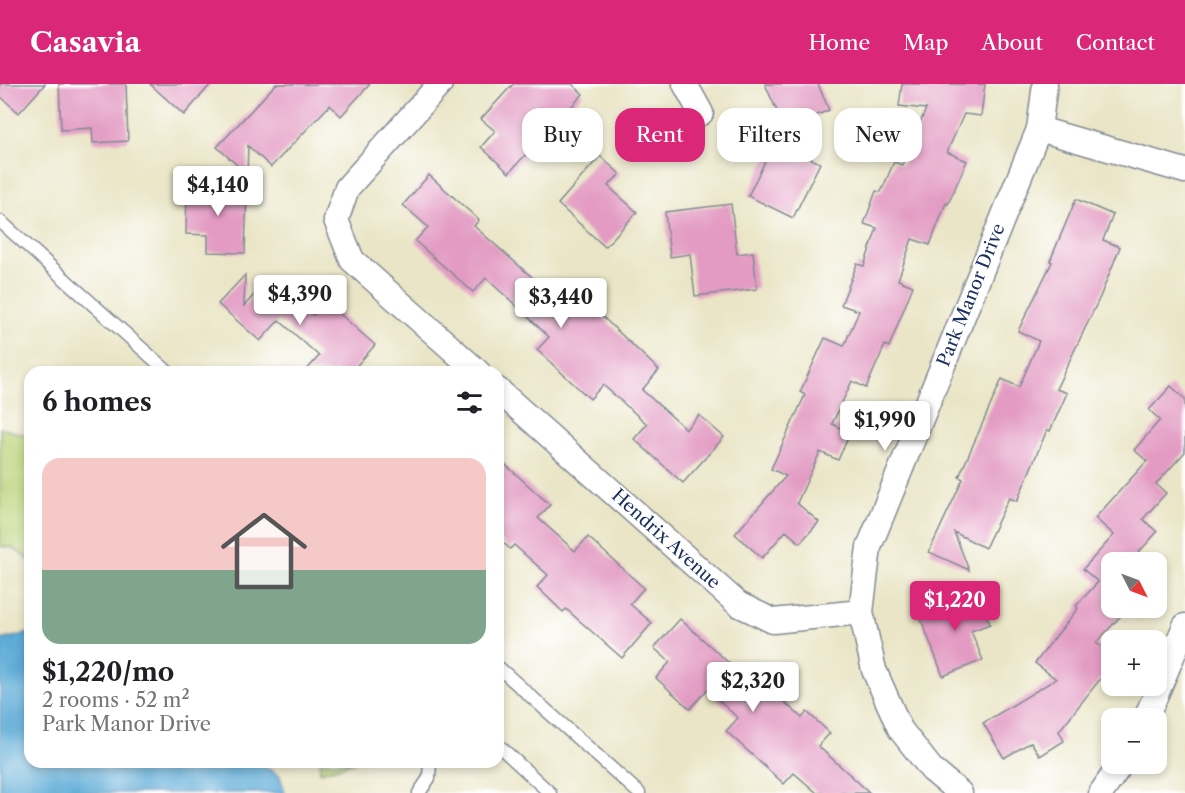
<!DOCTYPE html>
<meta charset="utf-8">
<style>
:root{--surface:#fff;--page:#f2f2f2;--text:#202124;--muted:#757577;--accent:#db2777}
body{margin:0;font-family:"Libre Caslon Text",serif;background:var(--page);color:var(--text);height:100vh;display:flex;flex-direction:column;font-size:22px;white-space:nowrap}
*{box-sizing:border-box;margin:0}
p{font-size:20px;color:var(--muted)}
.icon{flex:none;width:33px;height:33px;fill:none;stroke:currentColor;stroke-width:2;stroke-linecap:round;stroke-linejoin:round}
.map{position:relative;flex:1;overflow:hidden}
.drawer{position:absolute;left:24px;top:282px;width:480px;height:402px;display:flex;flex-direction:column;background:var(--surface);border-radius:18px;box-shadow:0 3px 9px #0003}
.drawer>*{flex:none}
.guide{position:absolute;left:522px;top:24px;width:570px;height:54px;display:flex;gap:12px}
.needle{width:39px;rotate:132deg}
.controls{position:absolute;left:1101px;top:468px;display:grid;gap:12px}
.controls a{display:grid;place-items:center;width:66px;height:66px;border-radius:12px;background:var(--surface);box-shadow:0 3px 9px #0003;font-size:30px}
.price{position:absolute;translate:-50% -51px;padding:0 14px;border-radius:6px;background:#fff;color:#222;font-size:20px;line-height:39px;filter:drop-shadow(0 2px 3px #0008)}
.price::after{content:'';position:absolute;left:50%;top:36px;width:18px;height:14px;margin-left:-9px;background:inherit;clip-path:polygon(0 0,100% 0,50% 100%)}
.price.selected{background:var(--accent);color:#fff}
ul{padding:0;list-style:none}
li{display:grid;align-content:center;gap:12px;height:318px;padding:0 18px}
li span{display:grid;place-items:center;height:186px;border-radius:18px;color:#555}
li>.icon{margin-inline-start:auto}
span .icon{width:108px;height:108px;fill:#fffc;stroke-width:1}
li b{font-size:26px}
h2{display:flex;justify-content:space-between;align-items:center;height:72px;padding:0 18px;font-size:26px}
.tag{padding:0 21px;border-radius:18px;background:var(--surface);box-shadow:0 3px 9px #0003;font-size:21px;line-height:54px}
.tag.selected{background:var(--accent);color:#fff}
header{display:flex;align-items:center;gap:36px;box-sizing:border-box;height:84px;padding:0 30px;background:var(--accent);color:#fff}
header strong{font-size:28px}
nav{display:flex;gap:33px;margin-inline-start:auto;font-size:21px}
.map>svg:first-child{display:block}
</style>
<header>
<strong>Casavia</strong>
<nav><a>Home</a><a>Map</a><a>About</a><a>Contact</a></nav>
</header>
<div class="map">
<svg width="1185" height="709" viewBox="0 0 1185 709">
<rect width="100%" height="100%" fill="#fff"/>
<filter id="ink" filterUnits="userSpaceOnUse"><feTurbulence type="fractalNoise" baseFrequency=".0167" numOctaves="2"/><feDisplacementMap in="SourceGraphic" scale="12" xChannelSelector="R" yChannelSelector="G"/><feConvolveMatrix kernelMatrix="1 2 1 2 8 2 1 2 1" color-interpolation-filters="sRGB"/></filter>
<filter id="wash" filterUnits="userSpaceOnUse"><feTurbulence type="fractalNoise" baseFrequency=".008" numOctaves="4" result="noise"/><feDisplacementMap in="SourceGraphic" scale="24" xChannelSelector="R" yChannelSelector="G"/><feGaussianBlur stdDeviation="1.35" result="paint"/><feColorMatrix in="noise" values="0 0 0 0 0 0 0 0 0 0 0 0 0 0 0 0 0 1.4 0 .05"/><feComposite in="paint" operator="in"/></filter>
<g filter="url(#wash)">
<rect width="100%" height="100%" fill="#eae5c6"/>
<g fill="#b9d176" stroke="#6a806a" stroke-width="1.5">
<polygon points="0,344 30,352 30,477 13,464 0,462"/>
<polygon points="320,678 355,678 320,688"/>
</g>
<polygon fill="#5dabd6" stroke="#3c6d9a" stroke-width="1.5" points="30,549 30,678 258,678 280,692 285,709 0,709 0,556"/>
<g id="blocks">
<g fill="#e39bc3">
<polygon points="0,0 45,0 19,29 0,12"/>
<polygon points="59,0 126,0 128,57 93,59 92,44 61,46"/>
<polygon points="150,0 211,0 184,31"/>
<polygon points="276,0 370,0 341,32 330,21 271,83 248,62 247,90 217,63"/>
<polygon points="513,0 572,0 583,10 551,45 560,54 546,69 536,59 509,89 481,63 495,47 481,35"/>
<polygon points="765,0 818,0 829,26 785,45"/>
<polygon points="902,0 985,0 981,32 964,30 947,68 967,77 948,120 946,119 930,161 912,155 898,196 913,202 889,263 885,261 866,304 852,297 832,340 850,349 838,376 820,368 797,419 819,438 800,459 786,447 762,474 735,450 786,392 771,385 805,311 800,308 825,254 844,262 859,227 841,221 857,180 864,182 877,144 864,140 876,107 881,108 894,78 902,81 926,25 899,22"/>
<polygon points="775,57 820,79 793,134 748,112"/>
<polygon points="600,72 620,90 608,102 637,128 605,163 558,120"/>
<polygon points="429,91 479,136 474,142 577,233 589,220 659,286 642,306 686,345 699,331 724,353 683,399 634,355 647,340 603,301 590,315 537,266 549,253 523,228 486,194 473,208 415,157 428,143 403,121"/>
<polygon points="187,103 247,103 245,169 208,168 208,151 186,150"/>
<polygon points="1076,115 1113,131 1103,156 1120,163 1100,213 1056,305 1067,309 1050,347 1047,346 1017,417 1009,414 985,464 954,448 969,486 929,468 963,395 959,393 1002,295 1019,303 1039,257 1018,247 1052,178 1050,177"/>
<polygon points="731,120 737,170 753,168 757,205 695,212 690,170 670,173 665,128"/>
<polygon points="245,191 244,222 270,193 313,231 325,217 375,261 351,288 305,288 319,272 279,236 260,257 218,220"/>
<polygon points="1171,302 1185,315 1185,368 1156,400 1166,409 1143,435 1157,448 1130,478 1112,478 1112,524 1128,524 1096,559 1112,571 1112,580 1059,647 1064,657 1040,672 1031,658 1004,674 983,639 1056,595 1035,579 1078,524 1076,522 1098,498 1083,485 1114,451 1095,434 1147,377 1134,366 1160,336 1149,326"/>
<polygon points="498,374 550,421 538,434 575,467 588,453 644,504 630,520 652,539 622,574 566,525 563,528 537,503 548,491 514,461 510,465 498,454"/>
<polygon points="977,507 990,540 971,547 983,576 943,592 919,530"/>
<polygon points="680,535 738,587 743,581 802,634 807,628 830,649 818,662 870,709 817,709 794,689 784,700 726,647 738,634 707,606 690,625 656,594 670,578 654,564"/>
</g>
</g>
</g>
<g filter="url(#ink)">
<use href="#blocks" fill-opacity="0" stroke="#828a92" stroke-width="1.5"/>
<g fill="none" stroke-linecap="round" stroke-linejoin="round">
<defs>
<g id="lane">
<polyline points="0,137 168,288"/>
<polyline points="498,583 639,709"/>
<polyline points="498,661 550,709"/>
<polyline points="419,709 429,694 430,678"/>
</g>
<g id="street">
<polyline points="440,0 347,104 336,136 352,176 478,288"/>
<polyline points="685,0 701,29"/>
<polyline points="1039,45 1185,87"/>
<polyline points="498,306 738,520 773,537 861,528"/>
<polyline points="1146,634 1185,542"/>
<polyline points="960,709 932,686 900,645 874,586 861,528 869,463 1039,45 1045,0"/>
<polyline points="1101,709 1121,680"/>
</g>
</defs>
<use href="#lane" stroke="#828a92" stroke-width="15"/>
<use href="#street" stroke="#828a92" stroke-width="27"/>
<use href="#lane" stroke="#fff" stroke-width="12"/>
<use href="#street" stroke="#fff" stroke-width="24"/>
</g>
</g>
<g text-anchor="middle" stroke-width="4.5" stroke-linejoin="round" paint-order="stroke">
<g font-size="18" fill="#1b2f5e" stroke="#fff">
<text transform="translate(971 211) rotate(-68)" y="6">Park Manor Drive</text>
<text transform="translate(666 455) rotate(42)" y="6">Hendrix Avenue</text>
</g>
</g>
</svg>
<div class="controls">
<a><svg class="needle" viewBox="-14 -14 28 28"><path d="M0-13l5 13h-10z" fill="#e53935"/><path d="M0 13l5-13h-10z" fill="#757577"/></svg></a>
<a>+</a>
<a>−</a>
</div>
<b class="price" style="left:218px;top:133px">$4,140</b>
<b class="price" style="left:300px;top:242px">$4,390</b>
<b class="price" style="left:561px;top:245px">$3,440</b>
<b class="price" style="left:885px;top:368px">$1,990</b>
<b class="price selected" style="left:955px;top:548px">$1,220</b>
<b class="price" style="left:753px;top:629px">$2,320</b>
<div class="guide">
<a class="tag">Buy</a>
<a class="tag selected">Rent</a>
<a class="tag">Filters</a>
<a class="tag">New</a>
</div>
<section class="drawer">
<h2>6 homes<svg class="icon" aria-label="filters" viewBox="0 0 24 24"><path d="M4 7h16M4 17h16"/><circle cx="9" cy="7" r="2"/><circle cx="15" cy="17" r="2"/></svg></h2>
<ul>
<li><span style="background:linear-gradient(#f6c9c9 60%,#7fa58c 0)"><svg class="icon" aria-label="home" viewBox="0 0 24 24"><path d="M3 11l9-7 9 7M6 9v11h12V9"/></svg></span><div><b>$1,220/mo</b><p>2 rooms · 52 m²</p><p>Park Manor Drive</p></div></li>
</ul>
</section>
</div>
